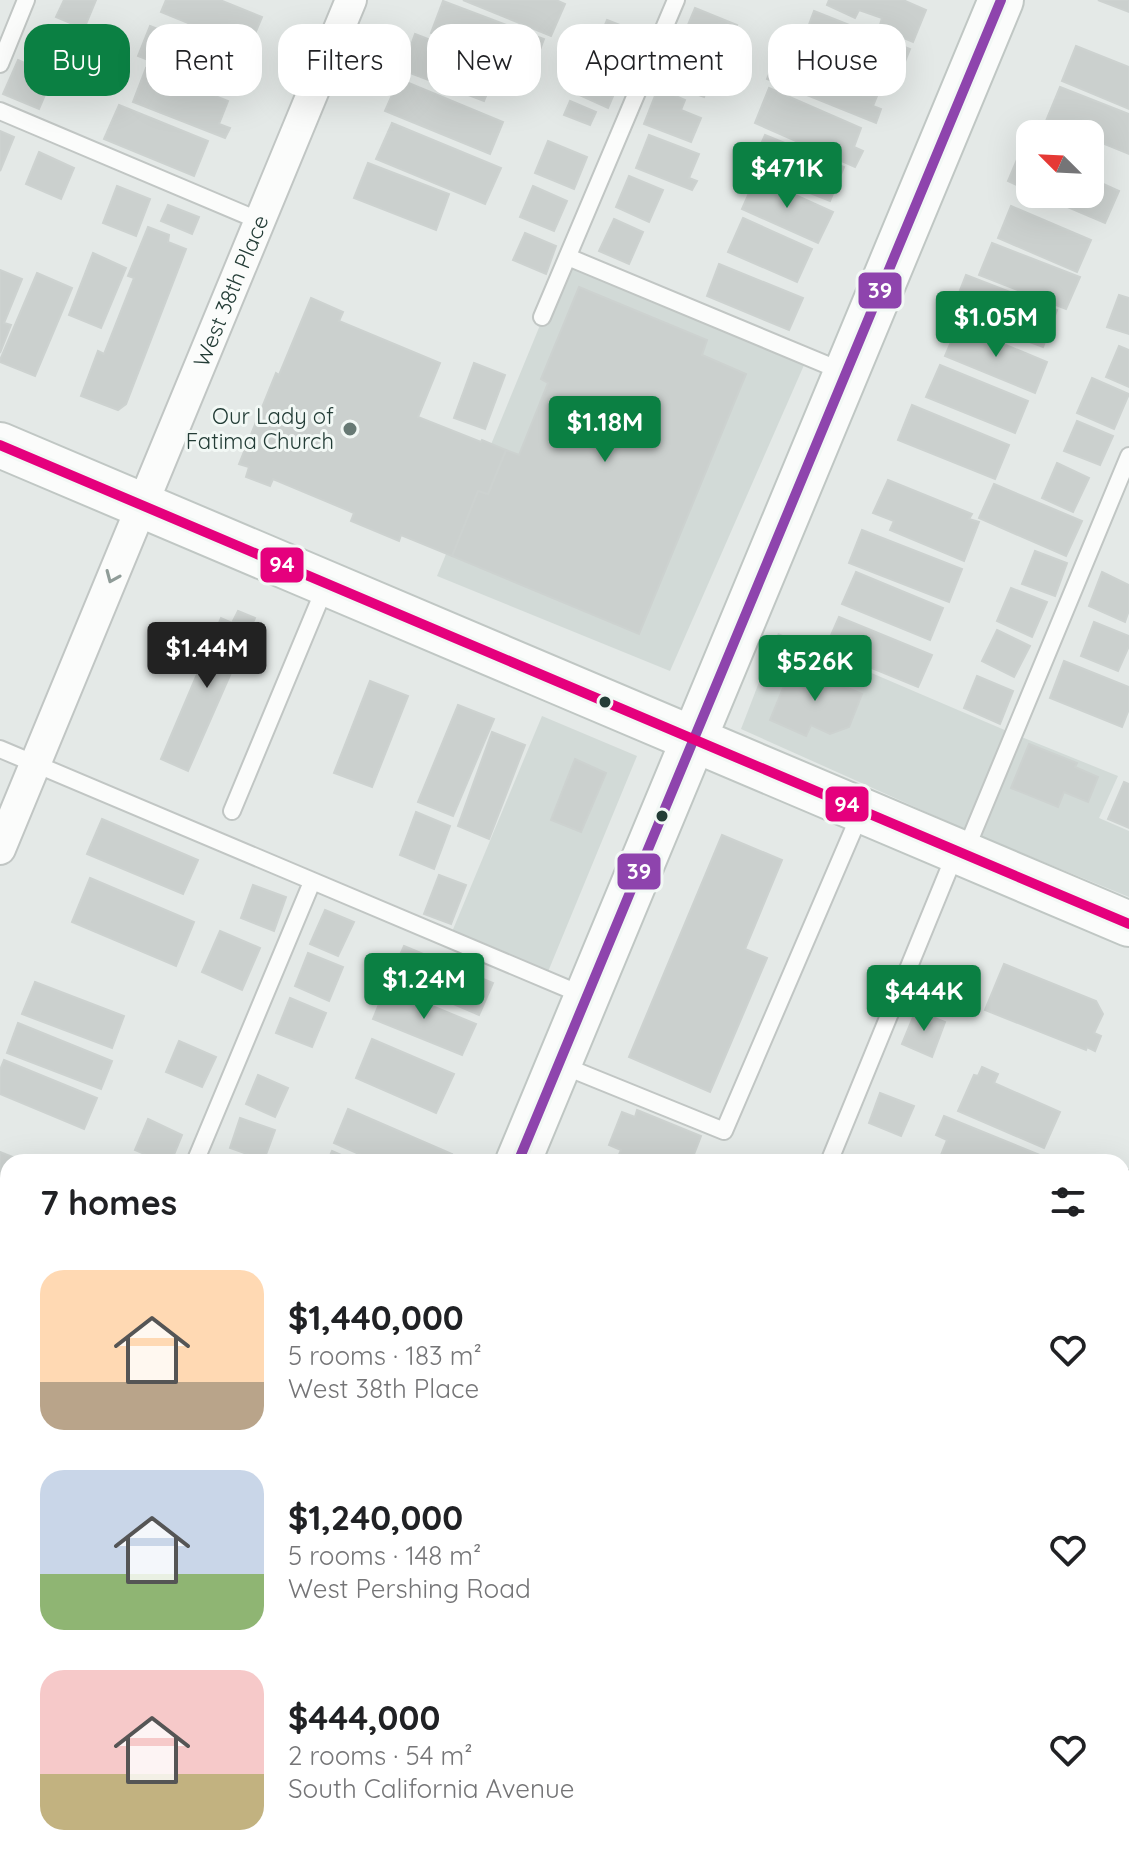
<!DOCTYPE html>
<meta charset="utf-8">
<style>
:root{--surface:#fff;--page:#f6f6f6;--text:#202124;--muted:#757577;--accent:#0b8043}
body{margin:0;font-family:Quicksand,sans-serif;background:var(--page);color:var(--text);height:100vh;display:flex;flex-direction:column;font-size:30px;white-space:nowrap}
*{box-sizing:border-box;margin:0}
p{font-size:26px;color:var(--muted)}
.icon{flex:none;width:44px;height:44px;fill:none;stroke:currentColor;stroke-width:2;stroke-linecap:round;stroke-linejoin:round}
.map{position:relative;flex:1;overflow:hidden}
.side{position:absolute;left:0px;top:1154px;width:1130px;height:714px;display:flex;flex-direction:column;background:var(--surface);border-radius:24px 24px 0 0;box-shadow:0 8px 32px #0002}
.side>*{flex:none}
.banner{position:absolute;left:24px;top:24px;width:1082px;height:72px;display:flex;gap:16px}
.needle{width:52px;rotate:294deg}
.tools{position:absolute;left:1016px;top:120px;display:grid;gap:16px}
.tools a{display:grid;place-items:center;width:88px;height:88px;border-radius:16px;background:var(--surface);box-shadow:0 8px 32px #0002;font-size:40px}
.price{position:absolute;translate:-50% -68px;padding:0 18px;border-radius:8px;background:var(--accent);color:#fff;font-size:26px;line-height:52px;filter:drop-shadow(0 2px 4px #0008)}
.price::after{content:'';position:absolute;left:50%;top:48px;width:24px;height:18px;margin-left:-12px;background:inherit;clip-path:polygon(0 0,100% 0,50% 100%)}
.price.selected{background:#222;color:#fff}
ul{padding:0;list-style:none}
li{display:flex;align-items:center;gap:24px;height:200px;padding:0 40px}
li span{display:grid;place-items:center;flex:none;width:224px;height:160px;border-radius:24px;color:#555}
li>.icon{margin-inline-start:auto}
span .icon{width:96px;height:96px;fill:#fffc;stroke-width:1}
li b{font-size:34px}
h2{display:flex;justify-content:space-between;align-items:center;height:96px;padding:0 40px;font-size:34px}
.pill{padding:0 28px;border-radius:24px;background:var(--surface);box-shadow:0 8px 32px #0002;font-size:28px;line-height:72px}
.pill.selected{background:var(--accent);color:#fff}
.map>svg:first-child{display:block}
</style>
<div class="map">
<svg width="1129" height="1867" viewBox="0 0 1129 1867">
<rect width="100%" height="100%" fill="#e4e9e7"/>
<g fill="#d2dad7">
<polygon points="568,257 808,356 670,671 437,576"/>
<polygon points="778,633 1014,734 1118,776 1099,818 1129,831 1129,897 973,833 741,729"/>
<polygon points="542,716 637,756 545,979 449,939"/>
</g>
<g fill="#cbd0ce" stroke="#cdd2d0" stroke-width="2">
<polygon points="64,0 96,0 84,29 56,17"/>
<polygon points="166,0 220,0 262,17 249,48 161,12"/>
<polygon points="463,0 556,0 565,4 551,36"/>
<polygon points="829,0 903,0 926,10 913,42 879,28 882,18 859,10 855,18 827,5"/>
<polygon points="1098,0 1129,0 1129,12"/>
<polygon points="443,1 544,39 532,71 431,33"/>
<polygon points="695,8 737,25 724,57 682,39"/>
<polygon points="814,11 910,49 896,84 801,46"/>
<polygon points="607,20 638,32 626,65 593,53"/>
<polygon points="49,25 79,38 67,68 36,55"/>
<polygon points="150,26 246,64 234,94 138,56"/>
<polygon points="415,34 498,66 484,101 402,70"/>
<polygon points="781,46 881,86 873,106 881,109 876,123 767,79"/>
<polygon points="1076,46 1129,67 1129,109 1062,81"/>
<polygon points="680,56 714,68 704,97 669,84"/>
<polygon points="591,59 623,73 608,108 575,93"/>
<polygon points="18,60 53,76 39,109 3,94"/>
<polygon points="146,68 228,101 219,124 230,128 225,138 133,102"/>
<polygon points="399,79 503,122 490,154 385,111"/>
<polygon points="1060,87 1129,114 1129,154 1090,138 1090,134 1079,134 1046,121"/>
<polygon points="658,88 685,100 681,110 701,118 691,142 644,124"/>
<polygon points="769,88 861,128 854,147 863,151 855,167 755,123"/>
<polygon points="570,101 596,112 590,125 564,115"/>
<polygon points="119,105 208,141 194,176 104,139"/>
<polygon points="392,123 501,168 485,204 376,159"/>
<polygon points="0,131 14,137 0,171"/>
<polygon points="649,135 699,154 689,178 697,181 692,190 636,168"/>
<polygon points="765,135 844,167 830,201 750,169"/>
<polygon points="548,141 587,157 574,189 535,173"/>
<polygon points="1022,148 1030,152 1030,191 1008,181"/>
<polygon points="39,152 74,168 61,199 26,184"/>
<polygon points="368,163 449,194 436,230 354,198"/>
<polygon points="629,176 663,190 649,222 616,207"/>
<polygon points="756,177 833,212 818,243 742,209"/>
<polygon points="1090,178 1119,191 1105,223 1037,194 1090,194"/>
<polygon points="117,186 150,199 136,236 103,223"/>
<polygon points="533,186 567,201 554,231 520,217"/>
<polygon points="168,205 199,217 192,234 161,221"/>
<polygon points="1011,206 1091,240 1077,272 998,238"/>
<polygon points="743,218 812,249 797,282 728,252"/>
<polygon points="614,219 643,232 629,264 599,251"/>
<polygon points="148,227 169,235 168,242 186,249 126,404 118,410 81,396 98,351 104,354 134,278 128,276"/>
<polygon points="525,233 556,246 546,274 513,260"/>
<polygon points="992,243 1080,277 1066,309 979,275"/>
<polygon points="93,253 126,268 101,328 69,315"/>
<polygon points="719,264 803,298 789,330 707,296"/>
<polygon points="0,270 22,279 4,323 11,325 0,353"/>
<polygon points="37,273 72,288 35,376 0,362 0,360"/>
<polygon points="966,275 1057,310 1043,347 962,317 968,302 957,298"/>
<polygon points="579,287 707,340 702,355 746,374 639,634 452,556 478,491 488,494 506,450 519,455 548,383 541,379"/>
<polygon points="1119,295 1129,298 1129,334 1107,327"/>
<polygon points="311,298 343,312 339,321 440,363 418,417 481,442 482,440 506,450 488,494 478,491 452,556 401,535 399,541 351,521 354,513 273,479 270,486 246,477 249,467 239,464 276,373 279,375"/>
<polygon points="960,321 967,324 965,328 1047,362 1035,393 945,356"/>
<polygon points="1119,346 1129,350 1129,387 1106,377"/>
<polygon points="474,363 505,375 485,429 454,418"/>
<polygon points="940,365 1028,401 1015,433 926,397"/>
<polygon points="1092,378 1129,394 1114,429 1077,413"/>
<polygon points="912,405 1009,445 995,479 898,440"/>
<polygon points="1077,421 1113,436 1100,465 1064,451"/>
<polygon points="1057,463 1089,478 1073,512 1042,498"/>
<polygon points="888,480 972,514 969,519 979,522 964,561 890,530 894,521 873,513"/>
<polygon points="994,484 1082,521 1066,556 979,518"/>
<polygon points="862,530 962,569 949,602 849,563"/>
<polygon points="1035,551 1067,563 1055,596 1022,584"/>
<polygon points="856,572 943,608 930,640 842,604"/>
<polygon points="1102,572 1129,585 1129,610 1125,622 1089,606"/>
<polygon points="1011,588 1047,602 1032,637 997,621"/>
<polygon points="238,611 255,618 188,771 161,759 221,618 232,623"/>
<polygon points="839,617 932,655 918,687 825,649"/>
<polygon points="1094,622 1129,636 1129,646 1118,671 1081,656"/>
<polygon points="997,630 1030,646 1014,677 982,661"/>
<polygon points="1064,661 1129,687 1129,709 1122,727 1050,698"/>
<polygon points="793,664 862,694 849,727 830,734 811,725 806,736 770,720"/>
<polygon points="977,676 1013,691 1000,724 964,708"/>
<polygon points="370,681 408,696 372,787 334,773"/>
<polygon points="458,705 494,719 453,816 418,802"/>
<polygon points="492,732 525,745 489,839 458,826"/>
<polygon points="1029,744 1077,763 1075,767 1098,777 1088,802 1064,792 1058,807 1011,788"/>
<polygon points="575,759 606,773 581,832 551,820"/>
<polygon points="1124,782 1129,784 1129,828 1108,819"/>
<polygon points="416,812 450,826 434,869 400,855"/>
<polygon points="102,819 198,860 183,894 87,854"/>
<polygon points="722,835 782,860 745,949 767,958 710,1092 629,1057"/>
<polygon points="439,875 466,885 451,924 424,914"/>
<polygon points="90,878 194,922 176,966 72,922"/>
<polygon points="253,885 286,897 274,931 241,918"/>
<polygon points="325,910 354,922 338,956 310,944"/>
<polygon points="220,931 260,948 242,990 202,972"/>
<polygon points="404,946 493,983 479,1015 390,977"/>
<polygon points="308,953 343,967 329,1001 295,986"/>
<polygon points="1004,964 1096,1001 1103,1014 1094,1033 1101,1036 1095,1051 1087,1047 1086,1050 985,1010"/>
<polygon points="931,967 966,982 952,1016 916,1001"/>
<polygon points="35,982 124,1016 112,1048 22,1014"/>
<polygon points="386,987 476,1024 462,1055 373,1019"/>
<polygon points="290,998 326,1013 312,1047 276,1033"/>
<polygon points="916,1010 945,1022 932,1057 902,1044"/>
<polygon points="18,1023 112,1061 101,1089 7,1053"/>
<polygon points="372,1039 454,1074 436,1113 356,1078"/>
<polygon points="179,1041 216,1057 202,1087 166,1072"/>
<polygon points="4,1060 97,1098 84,1129 0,1094 0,1070"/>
<polygon points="982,1067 998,1074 994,1083 1060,1112 1044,1148 958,1111 974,1075 978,1076"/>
<polygon points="258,1075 288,1088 275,1117 246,1104"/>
<polygon points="880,1093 914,1106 901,1136 869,1123"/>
<polygon points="348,1109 452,1154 449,1162 377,1162 334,1143"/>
<polygon points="637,1110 701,1136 693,1157 701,1159 700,1162 631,1162 618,1157 621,1150 609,1145 622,1112 635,1117"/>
<polygon points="944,1116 1040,1155 1037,1162 958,1162 941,1155 947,1140 936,1135"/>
<polygon points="240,1118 275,1130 264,1160 230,1148"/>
<polygon points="148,1119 182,1135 171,1162 163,1162 135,1150"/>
<polygon points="332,1151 357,1162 327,1162"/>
<polygon points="0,1152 25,1162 8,1162 8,1193 0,1190"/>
<polygon points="0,1200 8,1203 8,1241 0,1238"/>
<polygon points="0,1248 8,1251 8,1296 0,1292"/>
<polygon points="1129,1449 1129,1491 1122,1488 1122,1466"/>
<polygon points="0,1494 8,1497 8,1528 0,1525"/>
<polygon points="1122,1516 1129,1519 1129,1554 1122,1552"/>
<polygon points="0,1536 8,1539 8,1565 5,1572 0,1570"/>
<polygon points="1122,1572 1129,1575 1129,1610 1122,1607"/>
<polygon points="1122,1616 1129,1619 1129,1661 1122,1658"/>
<polygon points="1122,1662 1129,1665 1129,1692 1124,1704 1122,1704"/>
<polygon points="45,1860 138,1860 135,1867 61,1867"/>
<polygon points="384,1860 467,1860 464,1867 402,1867"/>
<polygon points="565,1860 589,1860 605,1866 563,1867"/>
<polygon points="722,1860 755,1860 751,1867 737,1867"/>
<polygon points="967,1860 1074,1860 1085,1864 1084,1867 984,1867"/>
</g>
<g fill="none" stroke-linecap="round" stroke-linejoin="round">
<defs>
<g id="lane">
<polyline points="0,64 26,0"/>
<polyline points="0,111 260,221"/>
<polyline points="568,257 844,372"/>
<polyline points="542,317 676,0"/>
<polyline points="0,749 585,996"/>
<polyline points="232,811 326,585"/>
<polyline points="964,854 1129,456"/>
<polyline points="559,1064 724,1131 861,812"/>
<polyline points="195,1162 312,882"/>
<polyline points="829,1162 956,852"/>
<polyline points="1122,1263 1129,1266"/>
<polyline points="0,1633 8,1614"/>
<polyline points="539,1867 542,1860"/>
</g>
<g id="street">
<path id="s1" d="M0 849 351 0"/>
<polyline points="1122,1203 1129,1186"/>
<polyline points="0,1732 8,1735"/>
<polyline points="854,1867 856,1860"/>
</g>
<g id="secondary">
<polyline points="0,445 1129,924"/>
<polyline points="518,1162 1001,0"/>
<polyline points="226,1867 229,1860"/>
</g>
</defs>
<use href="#lane" stroke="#c1c6c4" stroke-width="20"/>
<use href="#street" stroke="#c1c6c4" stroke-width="34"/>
<use href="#secondary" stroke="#c0c7c4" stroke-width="48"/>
<use href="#lane" stroke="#fbfcfb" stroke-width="16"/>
<use href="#street" stroke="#fbfcfb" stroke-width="30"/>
<use href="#secondary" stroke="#fbfcfb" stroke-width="44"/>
<defs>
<polyline id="bus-1" points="518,1162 1001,0"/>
<polyline id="bus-2" points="0,445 1129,924"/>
</defs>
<use href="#bus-1" stroke="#f2f8f5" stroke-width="16"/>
<use href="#bus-2" stroke="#f2f8f5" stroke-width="16"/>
<use href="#bus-1" stroke="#8e44ad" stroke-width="10"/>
<use href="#bus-2" stroke="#e5007d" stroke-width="10"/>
</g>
<defs><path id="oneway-chevron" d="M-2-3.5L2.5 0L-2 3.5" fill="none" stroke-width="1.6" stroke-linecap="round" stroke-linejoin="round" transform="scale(2)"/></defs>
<use stroke="#8f9c98" href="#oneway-chevron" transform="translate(112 577) rotate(113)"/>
<circle fill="#677974" stroke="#f2f8f5" stroke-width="3" cx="350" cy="429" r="8"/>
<g fill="#233c36" stroke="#f2f8f5" stroke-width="3">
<circle cx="605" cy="702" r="7"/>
<circle cx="662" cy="816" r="7"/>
</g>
<g text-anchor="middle" stroke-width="6" stroke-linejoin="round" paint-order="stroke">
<g font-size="22" fill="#233c36" stroke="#f2f8f5">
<text dy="8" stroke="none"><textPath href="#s1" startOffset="604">West 38th Place</textPath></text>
</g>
<g font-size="22" fill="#233c36" stroke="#f2f8f5" text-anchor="end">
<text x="334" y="424">Our Lady of<tspan x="334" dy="25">Fatima Church</tspan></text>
</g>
</g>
<g stroke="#f2f8f5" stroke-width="3">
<rect x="857" y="271" width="46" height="39" rx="8" fill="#8e44ad"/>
<rect x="259" y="546" width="46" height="38" rx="8" fill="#e5007d"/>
<rect x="824" y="785" width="46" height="38" rx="8" fill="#e5007d"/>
<rect x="616" y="852" width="46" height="39" rx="8" fill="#8e44ad"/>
</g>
<g font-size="22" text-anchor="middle" font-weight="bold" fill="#fff">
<text x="880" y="298">39</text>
<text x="282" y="572">94</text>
<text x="847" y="812">94</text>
<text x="639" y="879">39</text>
</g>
</svg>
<div class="tools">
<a><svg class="needle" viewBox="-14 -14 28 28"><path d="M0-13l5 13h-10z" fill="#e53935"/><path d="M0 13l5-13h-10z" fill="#757577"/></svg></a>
</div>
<b class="price" style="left:787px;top:210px">$471K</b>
<b class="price" style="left:996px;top:359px">$1.05M</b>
<b class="price" style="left:605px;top:464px">$1.18M</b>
<b class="price selected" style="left:207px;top:690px">$1.44M</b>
<b class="price" style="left:815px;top:703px">$526K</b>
<b class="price" style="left:424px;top:1021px">$1.24M</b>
<b class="price" style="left:924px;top:1033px">$444K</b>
<div class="banner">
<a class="pill selected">Buy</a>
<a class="pill">Rent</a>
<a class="pill">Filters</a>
<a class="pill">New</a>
<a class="pill">Apartment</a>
<a class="pill">House</a>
</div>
<section class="side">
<h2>7 homes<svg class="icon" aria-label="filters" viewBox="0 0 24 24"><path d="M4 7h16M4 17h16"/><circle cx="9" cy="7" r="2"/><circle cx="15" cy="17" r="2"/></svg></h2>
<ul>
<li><span style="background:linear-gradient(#ffd9b3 70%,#b9a48a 0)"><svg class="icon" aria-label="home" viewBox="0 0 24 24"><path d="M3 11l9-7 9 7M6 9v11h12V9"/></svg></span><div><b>$1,440,000</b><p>5 rooms · 183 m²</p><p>West 38th Place</p></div><svg class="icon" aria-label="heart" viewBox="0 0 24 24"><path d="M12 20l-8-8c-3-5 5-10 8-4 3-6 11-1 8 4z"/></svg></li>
<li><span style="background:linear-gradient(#c9d6e8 65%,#8fb573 0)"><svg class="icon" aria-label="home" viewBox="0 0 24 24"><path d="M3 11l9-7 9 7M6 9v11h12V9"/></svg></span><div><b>$1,240,000</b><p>5 rooms · 148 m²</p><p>West Pershing Road</p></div><svg class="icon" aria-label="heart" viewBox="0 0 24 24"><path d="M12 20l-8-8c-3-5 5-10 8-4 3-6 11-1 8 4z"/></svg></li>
<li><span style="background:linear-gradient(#f6c9c9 65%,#c2b280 0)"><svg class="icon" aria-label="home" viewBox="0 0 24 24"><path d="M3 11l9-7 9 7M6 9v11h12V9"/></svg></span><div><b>$444,000</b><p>2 rooms · 54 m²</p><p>South California Avenue</p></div><svg class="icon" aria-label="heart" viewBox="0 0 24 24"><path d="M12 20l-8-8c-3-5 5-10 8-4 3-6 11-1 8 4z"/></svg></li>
</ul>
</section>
</div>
